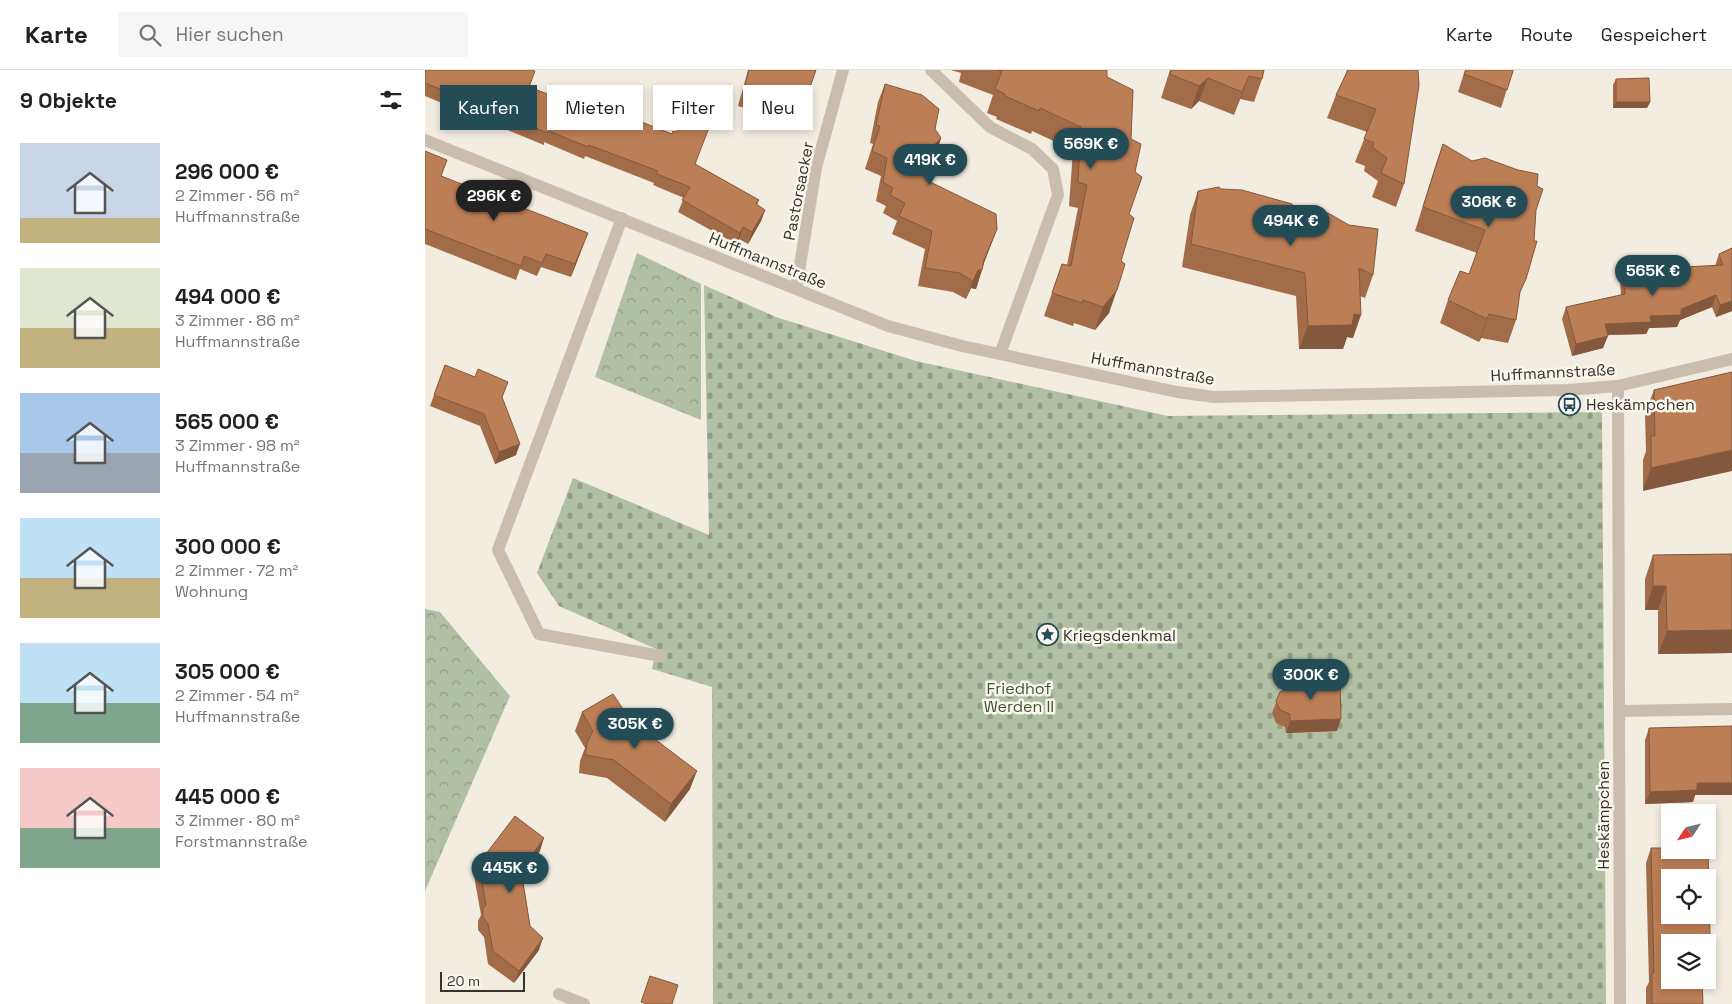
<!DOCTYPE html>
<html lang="de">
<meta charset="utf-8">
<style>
:root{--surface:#fff;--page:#f6f6f6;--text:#222;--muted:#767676;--line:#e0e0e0;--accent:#244c57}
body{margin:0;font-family:"Space Grotesk",sans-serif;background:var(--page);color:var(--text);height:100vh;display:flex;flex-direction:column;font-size:19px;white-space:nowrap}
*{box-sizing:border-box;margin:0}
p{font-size:16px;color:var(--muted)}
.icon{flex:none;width:28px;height:28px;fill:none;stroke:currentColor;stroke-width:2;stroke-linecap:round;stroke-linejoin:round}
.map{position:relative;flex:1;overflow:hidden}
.side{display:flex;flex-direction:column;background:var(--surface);width:425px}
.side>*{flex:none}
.top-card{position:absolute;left:15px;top:15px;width:475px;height:45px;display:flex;gap:10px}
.needle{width:32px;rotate:235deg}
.controls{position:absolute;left:1236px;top:734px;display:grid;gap:10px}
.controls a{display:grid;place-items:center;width:55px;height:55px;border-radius:0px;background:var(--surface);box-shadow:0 2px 8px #0003;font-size:25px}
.scale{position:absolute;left:15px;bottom:12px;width:85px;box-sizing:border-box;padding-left:5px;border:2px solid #38322c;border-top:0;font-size:14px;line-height:18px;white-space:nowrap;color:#38322c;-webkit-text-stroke:4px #f9f6ee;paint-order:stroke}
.price{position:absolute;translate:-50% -42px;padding:0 11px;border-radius:18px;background:var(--accent);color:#fff;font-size:16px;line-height:32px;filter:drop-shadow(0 1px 2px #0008)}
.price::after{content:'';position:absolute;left:50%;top:30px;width:15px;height:11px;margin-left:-8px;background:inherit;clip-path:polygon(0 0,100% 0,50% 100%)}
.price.selected{background:#222;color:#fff}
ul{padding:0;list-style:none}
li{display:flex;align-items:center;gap:15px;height:125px;padding:0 20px}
li span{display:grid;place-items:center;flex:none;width:140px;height:100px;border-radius:0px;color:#555}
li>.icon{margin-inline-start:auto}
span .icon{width:60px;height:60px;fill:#fffc;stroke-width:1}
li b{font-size:21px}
h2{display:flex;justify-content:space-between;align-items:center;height:60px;padding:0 20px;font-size:21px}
.pill{padding:0 18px;border-radius:0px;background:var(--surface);box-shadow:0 2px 8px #0003;font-size:18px;line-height:45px}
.pill.selected{background:var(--accent);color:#fff}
header{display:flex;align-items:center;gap:30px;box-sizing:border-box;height:70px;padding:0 25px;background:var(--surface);border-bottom:1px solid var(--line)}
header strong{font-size:24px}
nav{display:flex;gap:28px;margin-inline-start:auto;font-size:18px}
.search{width:350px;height:45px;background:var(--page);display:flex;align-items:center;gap:12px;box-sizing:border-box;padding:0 18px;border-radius:0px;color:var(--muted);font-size:19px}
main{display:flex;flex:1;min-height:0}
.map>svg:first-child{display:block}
</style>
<header>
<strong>Karte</strong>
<div class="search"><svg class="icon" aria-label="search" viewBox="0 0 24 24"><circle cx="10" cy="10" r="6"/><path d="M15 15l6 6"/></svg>Hier suchen</div>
<nav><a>Karte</a><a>Route</a><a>Gespeichert</a></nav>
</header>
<main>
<section class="side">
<h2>9 Objekte<svg class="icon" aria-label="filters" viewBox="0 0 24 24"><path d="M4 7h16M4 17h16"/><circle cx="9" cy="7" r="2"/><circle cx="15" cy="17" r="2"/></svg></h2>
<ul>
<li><span style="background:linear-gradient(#c9d6e8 75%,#c2b280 0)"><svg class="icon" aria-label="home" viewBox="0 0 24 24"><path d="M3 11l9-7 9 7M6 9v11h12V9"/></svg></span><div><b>296 000 €</b><p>2 Zimmer · 56 m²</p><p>Huffmannstraße</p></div></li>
<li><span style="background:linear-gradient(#dfe7d0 60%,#c2b280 0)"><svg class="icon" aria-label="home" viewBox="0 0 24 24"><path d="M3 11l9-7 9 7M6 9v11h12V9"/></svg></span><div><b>494 000 €</b><p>3 Zimmer · 86 m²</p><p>Huffmannstraße</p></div></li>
<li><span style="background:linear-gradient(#a9c7e8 60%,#9aa5b1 0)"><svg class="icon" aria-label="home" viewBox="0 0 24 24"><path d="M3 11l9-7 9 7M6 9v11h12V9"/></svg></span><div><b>565 000 €</b><p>3 Zimmer · 98 m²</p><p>Huffmannstraße</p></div></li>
<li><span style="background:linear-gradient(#bfe0f5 60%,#c2b280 0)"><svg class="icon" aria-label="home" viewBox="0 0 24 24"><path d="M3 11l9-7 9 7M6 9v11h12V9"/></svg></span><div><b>300 000 €</b><p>2 Zimmer · 72 m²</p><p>Wohnung</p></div></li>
<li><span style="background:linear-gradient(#bfe0f5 60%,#7fa58c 0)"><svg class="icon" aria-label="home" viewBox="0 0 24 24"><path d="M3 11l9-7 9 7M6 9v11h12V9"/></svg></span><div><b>305 000 €</b><p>2 Zimmer · 54 m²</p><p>Huffmannstraße</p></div></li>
<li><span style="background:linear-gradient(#f6c9c9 60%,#7fa58c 0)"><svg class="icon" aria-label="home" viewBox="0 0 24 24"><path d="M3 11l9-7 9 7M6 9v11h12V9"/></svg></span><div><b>445 000 €</b><p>3 Zimmer · 80 m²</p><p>Forstmannstraße</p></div></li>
</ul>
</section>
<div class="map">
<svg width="1307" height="934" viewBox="0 0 1307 934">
<defs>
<pattern id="forest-crowns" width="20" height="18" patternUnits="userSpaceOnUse" patternTransform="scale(1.25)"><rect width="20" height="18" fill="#b1c0a2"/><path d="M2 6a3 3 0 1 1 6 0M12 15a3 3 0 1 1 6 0" fill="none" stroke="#919d84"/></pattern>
<pattern id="cemetery-stones" width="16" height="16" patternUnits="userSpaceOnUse" patternTransform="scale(1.25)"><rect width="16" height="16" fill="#b1c0a2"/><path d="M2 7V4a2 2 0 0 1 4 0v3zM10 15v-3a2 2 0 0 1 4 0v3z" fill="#919d84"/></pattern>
</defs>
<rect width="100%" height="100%" fill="#f2ece1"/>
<g fill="url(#forest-crowns)">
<polygon points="212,183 276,214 276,350 170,307"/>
<polygon points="0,539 15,542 85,626 0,821"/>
</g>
<polygon fill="url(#cemetery-stones)" points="279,215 351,247 491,291 743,346 1177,342 1181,934 288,934 287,617 227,599 231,579 134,536 112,503 148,408 284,465"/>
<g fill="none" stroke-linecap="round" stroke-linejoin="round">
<g stroke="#c9beae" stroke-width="12">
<polyline points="506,0 565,57 607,79 628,99 633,125 575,284"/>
<polyline points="0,70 463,256 537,276 752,322 789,327 1143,320 1193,316 1307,289"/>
<polyline points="197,148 73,480 114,564 236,586"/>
<polyline points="371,219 391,98 418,0"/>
<polyline points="1193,316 1195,934"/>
<polyline points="1194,641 1307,639"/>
<polyline points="134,924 159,934"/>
</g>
</g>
<g fill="#a26c49">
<polygon points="0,0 104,17 270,94 334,130 332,135 340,140 336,151 323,174 314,169 311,174 253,142 259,128 228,115 229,113 160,86 159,89 119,72 119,75 0,26"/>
<polygon points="323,0 391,0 374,50 361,45 360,49 313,36"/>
<polygon points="526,0 682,0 682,7 706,69 710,102 704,144 696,191 684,243 670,260 649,253 648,256 619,246 637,194 642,195 653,138 644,136 648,80 607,61 606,64 571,49 572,47 562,43 568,25 534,12 536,3"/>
<polygon points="745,0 839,0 837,9 829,32 815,29 809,45 774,31 766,39 736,28"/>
<polygon points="922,0 993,0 979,114 971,137 947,127 953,111 939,101 940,96 930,92 942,62 902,48 911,25 920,6"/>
<polygon points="1040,0 1088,0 1076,38 1033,22"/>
<polygon points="1191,9 1225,32 1222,38 1188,38 1188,15"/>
<polygon points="460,14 510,59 516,68 510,87 499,98 499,109 572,159 559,193 551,219 546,218 541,229 528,222 493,216 500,179 467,164 472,151 458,143 461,136 451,131 456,106 440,99 448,74 445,73 453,32"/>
<polygon points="1018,74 1111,140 1094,227 1091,250 1083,273 1056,268 1054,272 1015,253 1023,230 1044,204 1052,183 990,161 1010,97"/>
<polygon points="0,81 16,106 158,176 146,207 116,197 112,206 95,199 91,210 0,174"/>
<polygon points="796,119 869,141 948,205 940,228 935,226 928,268 922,267 918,279 874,279 871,226 757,197 765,145 773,121"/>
<polygon points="1307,178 1307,241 1291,247 1287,237 1255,250 1252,257 1224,258 1221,264 1182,265 1178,278 1147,286 1137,249 1141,237 1196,225 1195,211 1199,200 1290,196 1294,184"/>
<polygon points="20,295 77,327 91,385 70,394 55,356 5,336"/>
<polygon points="1307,302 1218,421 1218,390 1221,381 1220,343 1229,320"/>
<polygon points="1307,484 1307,583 1233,584 1233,540 1220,540 1220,509 1228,485"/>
<polygon points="864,612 912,661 861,663 860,657 851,653 847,643 855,622 862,619"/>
<polygon points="157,642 206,651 265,719 240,752 182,708 154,703 155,691 160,678 150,661"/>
<polygon points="1224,658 1270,725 1268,732 1220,734 1220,670"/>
<polygon points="1226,778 1285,865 1282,873 1245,872 1278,934 1221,934 1221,918 1224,912 1221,793"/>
<polygon points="115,781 97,805 105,856 114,880 89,913 63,894 59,867 53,860 53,851 56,845 49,806 54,793"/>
</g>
<g fill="#84583c">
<polygon points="824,6 815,29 809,45 817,22"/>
<polygon points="783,8 774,31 766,39 774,16"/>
<polygon points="1191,32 1225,32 1222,38 1188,38"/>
<polygon points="516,68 510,87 491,105 498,86"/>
<polygon points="340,140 336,151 323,174 327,162"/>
<polygon points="318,157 314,169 311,174 315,163"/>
<polygon points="572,159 556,200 557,200 551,219 546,218 541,229 548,211"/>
<polygon points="163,163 158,176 146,207 150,194"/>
<polygon points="692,220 684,243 670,260 678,237"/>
<polygon points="1291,225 1287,237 1255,250 1252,257 1224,258 1221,264 1175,265 1180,254 1225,246 1256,239"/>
<polygon points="1307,231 1307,241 1291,247 1295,235"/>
<polygon points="929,244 936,245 928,268 922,267 918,279 874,279 883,256"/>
<polygon points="1064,244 1056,268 1054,272 1062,249"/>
<polygon points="1183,266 1178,278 1147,286 1151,274"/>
<polygon points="95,374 91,385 70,394 74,382"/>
<polygon points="1307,380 1307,401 1218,421 1226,398"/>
<polygon points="1228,516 1241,516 1233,540 1220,540"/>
<polygon points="1307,560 1307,583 1233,584 1242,561"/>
<polygon points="916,649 912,661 861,663 865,651"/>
<polygon points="272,701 265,719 240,752 246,734"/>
<polygon points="1272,713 1307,713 1307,725 1270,725 1268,732 1220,734 1225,722"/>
<polygon points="119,768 115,781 91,813 96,800"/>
<polygon points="1277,865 1285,865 1282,873 1274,872"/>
<polygon points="118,868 114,880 89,913 94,901"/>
</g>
<g fill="#bc7e55" stroke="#84583c" fill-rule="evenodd">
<polygon points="0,0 107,0 110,1 104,17 162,39 166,32 247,64 248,61 250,62 268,49 285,55 270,94 334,130 331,134 340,140 327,162 318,157 315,163 257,130 265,117 232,104 233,101 164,75 163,77 124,61 123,63 0,13"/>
<polygon points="324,0 391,0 378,37 365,33 364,37 318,23"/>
<polygon points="573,0 682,0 682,7 708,20 706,69 716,74 710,102 717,107 704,144 709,148 696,191 700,194 692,220 678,237 658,230 657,233 627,223 637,194 646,196 662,115 653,112 656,57 615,38 614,41 580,26 580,24 570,19 577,1"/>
<polygon points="746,0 839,0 837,9 824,6 817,22 783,8 774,16 745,4"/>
<polygon points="923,0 993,0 994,15 979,114 956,103 962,88 947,77 949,73 939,69 951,39 911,25"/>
<polygon points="1041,0 1088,0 1088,1 1082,20 1039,4"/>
<polygon points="1224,8 1225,32 1191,32 1191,9"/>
<polygon points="460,14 497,25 514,39 510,59 516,68 498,86 499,109 571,144 572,159 559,190 557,200 553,200 548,211 535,203 500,198 507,161 474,146 480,133 465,125 468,118 458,112 462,88 447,81 455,56 451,55"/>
<polygon points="1018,74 1047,91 1060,88 1093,100 1113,104 1112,116 1118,119 1111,140 1109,171 1112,171 1101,209 1095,222 1091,250 1064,244 1062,249 1023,230 1035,201 1044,204 1060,160 998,137"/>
<polygon points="0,81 22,90 16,106 163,163 150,194 121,184 117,193 99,186 96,196 0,159"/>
<polygon points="794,117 796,119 817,120 867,134 869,141 903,143 924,155 953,159 948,205 934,198 936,245 929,244 927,255 883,256 880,203 766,174 773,121"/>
<polygon points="1307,178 1307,231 1295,235 1291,225 1256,239 1256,245 1225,246 1226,252 1180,254 1183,266 1151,274 1141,237 1200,224 1199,200 1298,195 1294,184"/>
<polygon points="20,295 50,307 53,299 83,312 77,327 95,374 74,382 59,344 9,325"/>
<polygon points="1307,302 1307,380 1226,398 1226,366 1230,366 1229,320"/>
<polygon points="1307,484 1307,560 1242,561 1241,516 1228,516 1228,485"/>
<polygon points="915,611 916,649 865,651 865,644 855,640 851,631 855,622 864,618 864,612"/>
<polygon points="188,624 206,651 272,701 246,734 189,690 160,685 162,673 168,661 157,642"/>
<polygon points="1307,656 1307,713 1272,713 1272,720 1225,722 1224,658"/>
<polygon points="90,746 119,768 96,800 105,856 118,868 94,901 68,881 63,854 58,847 58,838 61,835 54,793"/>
<path d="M1282 777H1283L1285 865H1277V872H1245V910H1277L1278 934H1227V903H1229L1226 778H1245V780H1282ZM1245 808H1282V845H1245Z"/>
<polygon points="225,906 253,915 247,934 222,934 216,932"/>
</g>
<defs>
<symbol id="bus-ring" viewBox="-11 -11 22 22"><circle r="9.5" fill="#f9f6ee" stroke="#244c57" stroke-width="1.5"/><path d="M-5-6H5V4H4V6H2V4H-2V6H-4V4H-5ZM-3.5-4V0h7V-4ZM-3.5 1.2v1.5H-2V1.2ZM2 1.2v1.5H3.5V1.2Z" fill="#244c57"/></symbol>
<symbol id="sight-ring" viewBox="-11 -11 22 22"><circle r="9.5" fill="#f9f6ee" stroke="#244c57" stroke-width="1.5"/><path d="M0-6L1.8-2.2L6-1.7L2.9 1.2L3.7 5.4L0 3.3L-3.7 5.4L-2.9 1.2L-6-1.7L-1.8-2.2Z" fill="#244c57"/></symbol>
</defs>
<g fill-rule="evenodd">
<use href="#bus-ring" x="1132" y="322" width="25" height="25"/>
<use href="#sight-ring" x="610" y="552" width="25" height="25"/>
</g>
<g text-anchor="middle" stroke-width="5" stroke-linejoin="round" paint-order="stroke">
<g font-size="16" fill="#38322c" stroke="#f9f6ee">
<text transform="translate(373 121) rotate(-79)" y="6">Pastorsacker</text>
<text transform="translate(343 190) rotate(22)" y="6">Huffmannstraße</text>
<text transform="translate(728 298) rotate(10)" y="6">Huffmannstraße</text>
<text transform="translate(1128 302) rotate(-3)" y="6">Huffmannstraße</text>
<text transform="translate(1178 745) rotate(-90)" y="6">Heskämpchen</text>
</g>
<g font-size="16" fill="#38322c" stroke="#f9f6ee" text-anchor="start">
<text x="1161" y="340">Heskämpchen</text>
<text x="638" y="571">Kriegsdenkmal</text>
</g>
<g font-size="16" fill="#425531" stroke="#f9f6ee">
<text x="594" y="624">Friedhof<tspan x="594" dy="18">Werden II</tspan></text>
</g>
</g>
</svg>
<div class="controls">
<a><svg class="needle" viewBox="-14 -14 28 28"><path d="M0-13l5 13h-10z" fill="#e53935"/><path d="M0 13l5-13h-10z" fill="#767676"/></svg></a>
<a><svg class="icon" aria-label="locate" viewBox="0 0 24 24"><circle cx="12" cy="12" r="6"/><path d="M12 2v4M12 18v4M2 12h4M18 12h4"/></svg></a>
<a><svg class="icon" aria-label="layers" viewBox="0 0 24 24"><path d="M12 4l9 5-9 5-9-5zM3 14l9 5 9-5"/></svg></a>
</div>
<div class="scale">20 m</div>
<b class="price" style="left:666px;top:100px">569K €</b>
<b class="price" style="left:505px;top:116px">419K €</b>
<b class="price selected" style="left:69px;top:152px">296K €</b>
<b class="price" style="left:1064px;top:158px">306K €</b>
<b class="price" style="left:866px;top:177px">494K €</b>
<b class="price" style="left:1228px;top:227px">565K €</b>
<b class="price" style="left:886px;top:631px">300K €</b>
<b class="price" style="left:210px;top:680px">305K €</b>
<b class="price" style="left:85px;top:824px">445K €</b>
<div class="top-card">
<a class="pill selected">Kaufen</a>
<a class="pill">Mieten</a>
<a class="pill">Filter</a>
<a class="pill">Neu</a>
</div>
</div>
</main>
